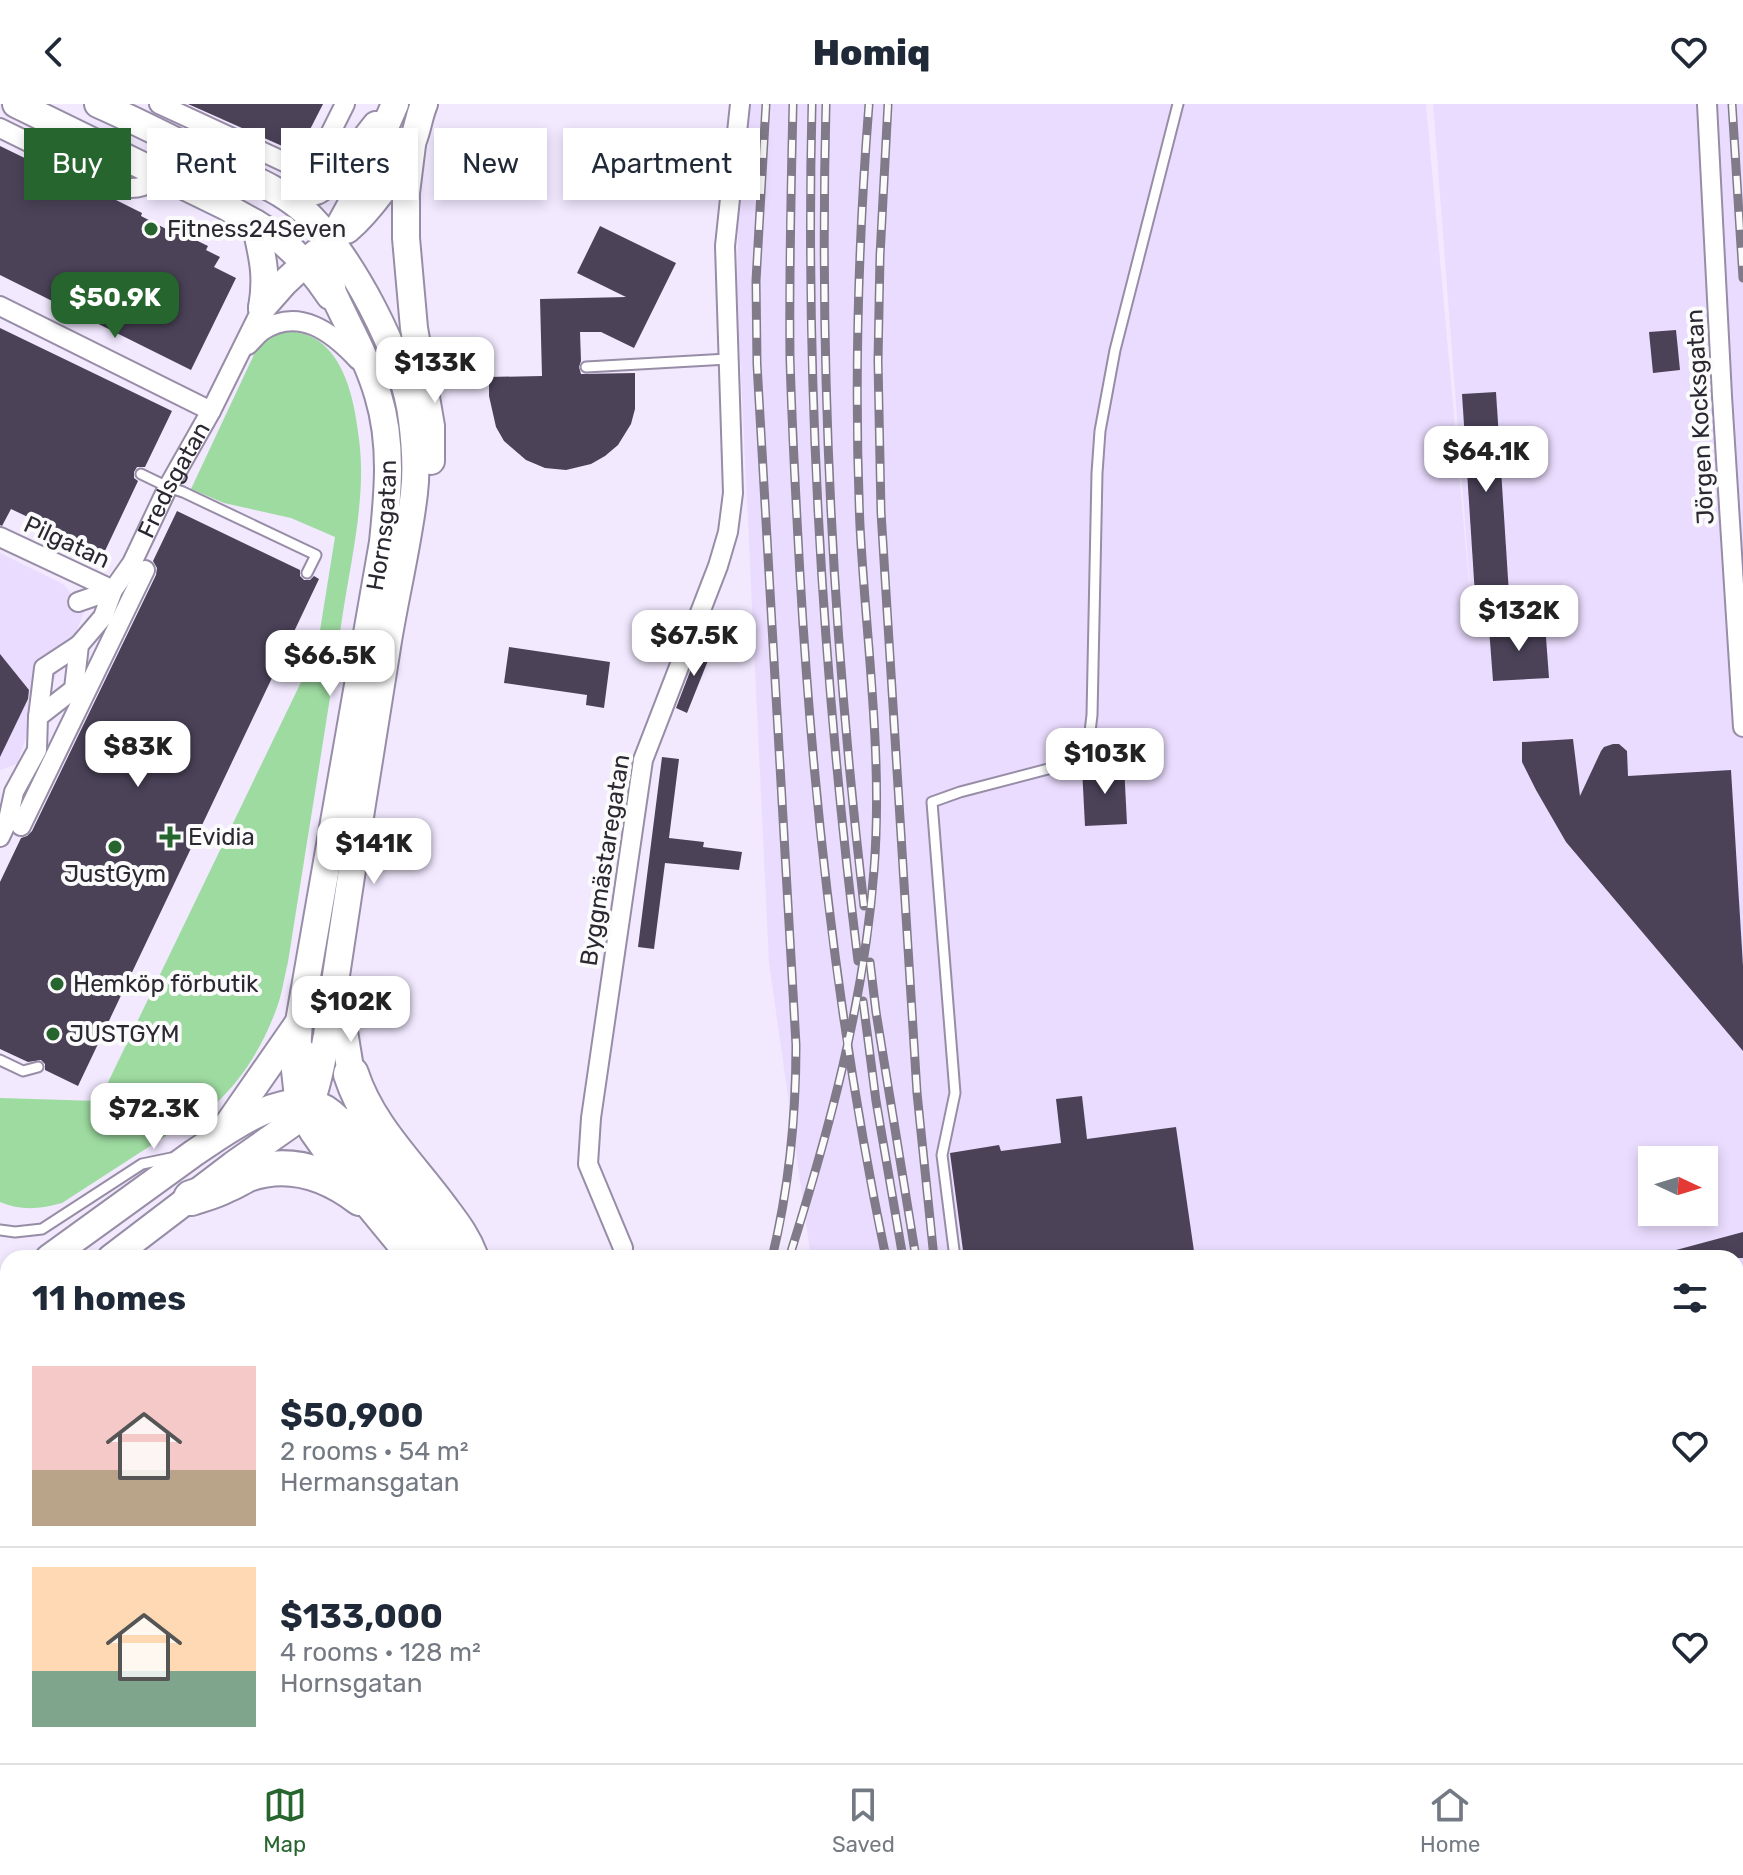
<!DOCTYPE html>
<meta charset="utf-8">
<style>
:root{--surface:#fff;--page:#f6f6f7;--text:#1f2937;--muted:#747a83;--line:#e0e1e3;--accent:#26652e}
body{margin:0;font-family:Rubik,sans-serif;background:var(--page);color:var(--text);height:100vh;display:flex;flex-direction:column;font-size:30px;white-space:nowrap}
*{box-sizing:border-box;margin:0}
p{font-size:26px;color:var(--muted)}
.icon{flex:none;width:44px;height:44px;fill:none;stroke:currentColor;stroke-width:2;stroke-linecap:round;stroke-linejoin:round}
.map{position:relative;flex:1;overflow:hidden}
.panel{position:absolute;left:0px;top:1146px;width:1744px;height:514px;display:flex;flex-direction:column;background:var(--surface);border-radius:24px 24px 0 0;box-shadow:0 4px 12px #0003}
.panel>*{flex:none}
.guide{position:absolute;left:24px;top:24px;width:800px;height:72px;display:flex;gap:16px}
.needle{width:52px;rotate:94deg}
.controls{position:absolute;left:1638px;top:1042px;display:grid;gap:16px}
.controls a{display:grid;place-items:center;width:80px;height:80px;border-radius:0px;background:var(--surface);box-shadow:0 4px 12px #0003;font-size:40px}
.price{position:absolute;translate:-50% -68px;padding:0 18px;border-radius:16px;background:#fff;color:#222;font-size:26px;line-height:52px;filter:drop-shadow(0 2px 4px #0008)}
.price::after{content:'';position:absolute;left:50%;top:48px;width:24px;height:18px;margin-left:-12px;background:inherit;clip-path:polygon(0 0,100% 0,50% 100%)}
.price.current{background:var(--accent);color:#fff}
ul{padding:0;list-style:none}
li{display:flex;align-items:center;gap:24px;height:200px;padding:0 32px}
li+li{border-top:2px solid var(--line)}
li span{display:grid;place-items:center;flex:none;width:224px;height:160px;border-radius:0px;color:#555}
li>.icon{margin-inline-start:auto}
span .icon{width:96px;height:96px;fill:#fffc;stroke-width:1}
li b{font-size:34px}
h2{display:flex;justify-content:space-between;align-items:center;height:96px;padding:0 32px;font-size:34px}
.chip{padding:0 28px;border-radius:0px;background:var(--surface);box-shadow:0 4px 12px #0003;font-size:28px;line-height:72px}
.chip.current{background:var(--accent);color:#fff}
header{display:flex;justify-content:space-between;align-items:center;height:104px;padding:0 32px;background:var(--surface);font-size:36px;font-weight:800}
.dock{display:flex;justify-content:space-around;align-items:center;height:112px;border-top:2px solid var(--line);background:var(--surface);font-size:22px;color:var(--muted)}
.dock a{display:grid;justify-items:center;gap:4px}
.dock .current{color:var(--accent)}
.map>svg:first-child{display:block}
</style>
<header><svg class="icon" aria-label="back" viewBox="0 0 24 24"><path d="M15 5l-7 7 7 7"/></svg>Homiq<svg class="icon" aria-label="heart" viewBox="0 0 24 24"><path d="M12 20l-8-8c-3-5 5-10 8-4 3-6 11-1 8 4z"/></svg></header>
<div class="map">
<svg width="1743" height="1659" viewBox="0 0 1743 1659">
<rect width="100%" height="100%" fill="#f2e9ff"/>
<g fill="#eadcfe" fill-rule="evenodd">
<path d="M750 0H1426L1474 535 1433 0H1743V1659H980L977 1652H1736V1154H811L769 859 737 188 738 123ZM1652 1056H1704V1108H1652Z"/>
<polygon points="0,449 63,480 85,506 63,560 34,609 17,660 0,666"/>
</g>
<g fill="#9edba1">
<path d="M288 227C296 228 304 229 312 233 344 249 354 295 358 328 368 389 351 454 342 515 325 629 306 743 288 858 284 874 282 891 276 906 263 941 243 975 215 1000L62 1099C41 1105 21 1107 0 1098V994L99 997 317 545 335 433 291 414 224 399 191 385 257 244 274 231Z"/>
<polygon points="84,1652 260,1652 265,1659 74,1659"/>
</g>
<g fill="#4b4258">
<polygon points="188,0 323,0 298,49"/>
<polygon points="0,42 37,60 39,58 76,76 74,79 104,94 106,91 142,109 141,112 170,127 171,124 208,142 206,146 220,153 214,163 236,174 191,266 0,171"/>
<polygon points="600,122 676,159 634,244 601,228 580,228 581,257 579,263 581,270 635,269 635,305 631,320 618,341 605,352 591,360 566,366 545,364 526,356 504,337 496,323 489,292 489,273 542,272 540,195 626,193 577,169"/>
<polygon points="0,224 172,307 145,363 137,363 134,368 134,374 138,377 104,449 11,405 2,422 0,421"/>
<polygon points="1676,226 1680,266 1653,269 1649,228"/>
<polygon points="1496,288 1509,490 1475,491 1462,290"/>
<polygon points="177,407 300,466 300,472 304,476 310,476 314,472 319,475 78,982 45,966 45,960 41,956 28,958 0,945 0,778 21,734 27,732 32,727 156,471 157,464 153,457"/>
<polygon points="1545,520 1549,574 1493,577 1489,524"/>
<polygon points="701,539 713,544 687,609 676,604"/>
<polygon points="509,543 610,558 604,604 586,601 587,591 504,579"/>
<polygon points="0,550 29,586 28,595 0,653"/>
<polygon points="1573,635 1580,692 1601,647 1604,643 1613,640 1619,640 1627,647 1628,672 1731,666 1743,862 1743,947 1566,738 1536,686 1522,658 1522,638"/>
<polygon points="662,653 679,655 669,734 704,738 703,743 742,748 739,766 665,759 654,845 638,843"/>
<polygon points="1124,661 1127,720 1085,722 1082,664"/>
<polygon points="1082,992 1087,1035 1176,1023 1195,1154 964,1154 950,1049 999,1041 1001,1047 1061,1039 1056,995"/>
<polygon points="1743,1128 1743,1154 1666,1154 1665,1149"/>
</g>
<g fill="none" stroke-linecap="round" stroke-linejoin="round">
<defs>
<g id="service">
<polyline points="586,263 728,255"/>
<polyline points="141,370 168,383 183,388 316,451 307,469"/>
<polyline points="0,956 23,967 38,963"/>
<polyline points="0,1126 15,1128 42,1125 142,1060 171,1054"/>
<polyline points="955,1154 942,1051 955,989 932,698 960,688 1075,658 1089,636 1092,611 1097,369 1100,327 1115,246 1178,0"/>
<polyline points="0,1392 8,1402"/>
<polyline points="14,1659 16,1652"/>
</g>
<g id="minor">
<polyline points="159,0 291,61 305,62 321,48 345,0"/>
<polyline points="1707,0 1722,292 1743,623"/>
<path d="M0 24 120 83C138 86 147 83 159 70"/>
<polyline points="0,202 211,307"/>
<path d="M248 241C252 237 257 231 262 227 299 202 333 229 358 256"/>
<polyline points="0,433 113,486"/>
<polyline points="78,498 113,486"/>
<polyline points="38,613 44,564 79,541"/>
<polyline points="21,722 145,466"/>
<path id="s1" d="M0 733 8 716 14 688 37 646 38 613 74 585 79 541 103 513 113 486 132 459 168 383 211 307 262 204"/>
<polyline points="623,1144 588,1060 591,1014 643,656 718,462 728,428 733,389 725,142 740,0"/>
</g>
<g id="secondary">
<path d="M16 0 225 102C243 113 263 122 279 135 299 151 316 171 330 192"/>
<path d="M98 0C141 19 182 40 223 61 250 74 279 85 302 105 348 145 406 255 412 316 415 340 417 365 414 389 408 441 395 492 387 543 366 672 346 802 327 931 322 958 317 984 307 1009L233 1061 111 1154"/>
<polyline points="412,41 406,89 406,134 414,224 431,322 431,357"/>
<path d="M284 91C295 91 306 91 316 87 334 79 362 38 376 21"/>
<path d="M255 119C262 151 268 170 262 204"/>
<path d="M347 126C369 107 397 69 410 43 417 31 418 14 424 0"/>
<polyline points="262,204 284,179 316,149"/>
<polyline points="340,903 351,970"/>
<path id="s2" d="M297 948 299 918 383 438C388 389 393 340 378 291 368 256 348 222 333 189L328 160 331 137 353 97 395 0"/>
<polyline points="226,1023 299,918"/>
<path d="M49 1154 194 1049C226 1028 280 986 320 1002 330 1006 337 1014 345 1022"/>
<polyline points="0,1189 8,1184"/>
<polyline points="0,1241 8,1252"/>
<polyline points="294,1652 299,1659"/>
<polyline points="331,1652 336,1659"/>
</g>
<g id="motorway">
<polyline points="297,948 302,993 307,1009 316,1025 347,1069 417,1154"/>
<path d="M351 970C368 1023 410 1062 442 1106 454 1122 464 1135 471 1154"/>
<polyline points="345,1022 451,1154"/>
<path d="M191 1094C203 1090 215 1087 226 1081 234 1078 241 1073 248 1070 289 1056 327 1069 360 1094"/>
<polyline points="834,1652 840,1659"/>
<polyline points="870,1652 875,1659"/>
</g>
</defs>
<use href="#service" stroke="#978da6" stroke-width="13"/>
<use href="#minor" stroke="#978da6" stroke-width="22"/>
<use href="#secondary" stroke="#978da6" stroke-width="30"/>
<use href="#motorway" stroke="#978da6" stroke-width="38"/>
<use href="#service" stroke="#fff" stroke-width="9"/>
<use href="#minor" stroke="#fff" stroke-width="18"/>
<use href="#secondary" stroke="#fff" stroke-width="26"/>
<use href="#motorway" stroke="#fff" stroke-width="34"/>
<defs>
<g id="rail">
<path d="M766 0 756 177 757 260 796 941C796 1013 789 1084 772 1154"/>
<path d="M793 0C791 84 789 169 790 254 792 326 796 399 800 471 813 700 839 929 886 1154"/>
<path d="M812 0C805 286 823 573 858 857"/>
<path d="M826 0C819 268 833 536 864 802"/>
<polyline points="888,0 880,152 878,257 881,408 917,989 934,1154"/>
<polyline points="1732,0 1743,174"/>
<polyline points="870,858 876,908 916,1154"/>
<polyline points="863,897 876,997 903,1154"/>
<path d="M789 1154C829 1027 864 899 874 766 883 652 866 536 860 422 854 282 858 140 869 0"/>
<polyline points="975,1652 993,1659"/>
<polyline points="1038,1652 1041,1659"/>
<polyline points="1053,1652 1056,1659"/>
<polyline points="1076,1652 1078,1659"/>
<polyline points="1104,1652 1107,1659"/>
<polyline points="440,1659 447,1652"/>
<polyline points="461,1659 469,1652"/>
<polyline points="531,1659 549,1652"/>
</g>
</defs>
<use href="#rail" stroke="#807a89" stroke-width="9"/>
<use href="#rail" stroke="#fbfbfb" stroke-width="6" stroke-dasharray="18" stroke-linecap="butt"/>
</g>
<g fill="#26652e" stroke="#fbfbfb" stroke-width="3">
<circle cx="151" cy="125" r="8"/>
<path d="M166 721h8v8h8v8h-8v8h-8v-8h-8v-8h8z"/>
<circle cx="115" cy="743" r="8"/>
<circle cx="57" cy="880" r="8"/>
<circle cx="53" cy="930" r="8"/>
</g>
<g text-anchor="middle" stroke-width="8" stroke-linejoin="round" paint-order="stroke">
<g font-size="24" fill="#2c2832" stroke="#fbfbfb" text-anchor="start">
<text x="167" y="133">Fitness24Seven</text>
<text x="188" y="741">Evidia</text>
<text x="115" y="778" text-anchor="middle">JustGym</text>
<text x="73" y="888">Hemköp förbutik</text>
<text x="69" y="938">JUSTGYM</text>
</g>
<g font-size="24" fill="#2c2832" stroke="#fbfbfb">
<text transform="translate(1700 313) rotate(-93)" y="8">Jörgen Kocksgatan</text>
<text dy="8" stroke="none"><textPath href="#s1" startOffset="410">Fredsgatan</textPath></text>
<text dy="8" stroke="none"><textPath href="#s2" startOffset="534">Hornsgatan</textPath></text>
<text transform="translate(67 438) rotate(25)" y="8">Pilgatan</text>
<text transform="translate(605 756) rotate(-81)" y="8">Byggmästaregatan</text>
</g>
</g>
</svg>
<div class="controls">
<a><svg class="needle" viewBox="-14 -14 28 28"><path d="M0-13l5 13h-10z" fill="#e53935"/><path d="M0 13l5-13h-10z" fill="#747a83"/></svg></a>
</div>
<b class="price current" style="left:115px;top:236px">$50.9K</b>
<b class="price" style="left:435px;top:301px">$133K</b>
<b class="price" style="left:1486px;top:390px">$64.1K</b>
<b class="price" style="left:1519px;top:549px">$132K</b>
<b class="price" style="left:694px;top:574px">$67.5K</b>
<b class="price" style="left:330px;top:594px">$66.5K</b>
<b class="price" style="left:138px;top:685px">$83K</b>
<b class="price" style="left:1105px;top:692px">$103K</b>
<b class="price" style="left:374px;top:782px">$141K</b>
<b class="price" style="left:351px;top:940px">$102K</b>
<b class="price" style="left:154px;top:1047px">$72.3K</b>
<div class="guide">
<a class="chip current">Buy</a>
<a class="chip">Rent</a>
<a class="chip">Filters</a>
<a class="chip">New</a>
<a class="chip">Apartment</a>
</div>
<section class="panel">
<h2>11 homes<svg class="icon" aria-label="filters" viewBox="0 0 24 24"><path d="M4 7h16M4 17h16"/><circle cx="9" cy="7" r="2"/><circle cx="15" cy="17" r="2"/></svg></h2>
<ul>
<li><span style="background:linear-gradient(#f6c9c9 65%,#b9a48a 0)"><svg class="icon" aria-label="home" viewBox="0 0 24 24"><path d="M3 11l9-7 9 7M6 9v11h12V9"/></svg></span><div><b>$50,900</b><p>2 rooms · 54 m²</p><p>Hermansgatan</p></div><svg class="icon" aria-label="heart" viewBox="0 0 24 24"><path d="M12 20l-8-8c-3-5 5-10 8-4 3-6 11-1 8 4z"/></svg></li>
<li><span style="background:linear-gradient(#ffd9b3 65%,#7fa58c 0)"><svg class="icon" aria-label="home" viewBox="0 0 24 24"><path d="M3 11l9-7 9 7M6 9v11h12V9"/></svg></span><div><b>$133,000</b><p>4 rooms · 128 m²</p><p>Hornsgatan</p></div><svg class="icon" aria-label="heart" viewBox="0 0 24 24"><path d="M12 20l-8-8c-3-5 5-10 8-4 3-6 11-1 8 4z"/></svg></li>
</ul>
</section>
</div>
<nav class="dock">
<a class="current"><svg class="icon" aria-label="map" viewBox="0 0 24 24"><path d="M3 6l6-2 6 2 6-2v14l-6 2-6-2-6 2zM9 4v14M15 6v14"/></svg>Map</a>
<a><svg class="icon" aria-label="saved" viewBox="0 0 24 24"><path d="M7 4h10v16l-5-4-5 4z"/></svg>Saved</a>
<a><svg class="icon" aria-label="home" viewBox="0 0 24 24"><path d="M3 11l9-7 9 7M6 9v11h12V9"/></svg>Home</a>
</nav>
